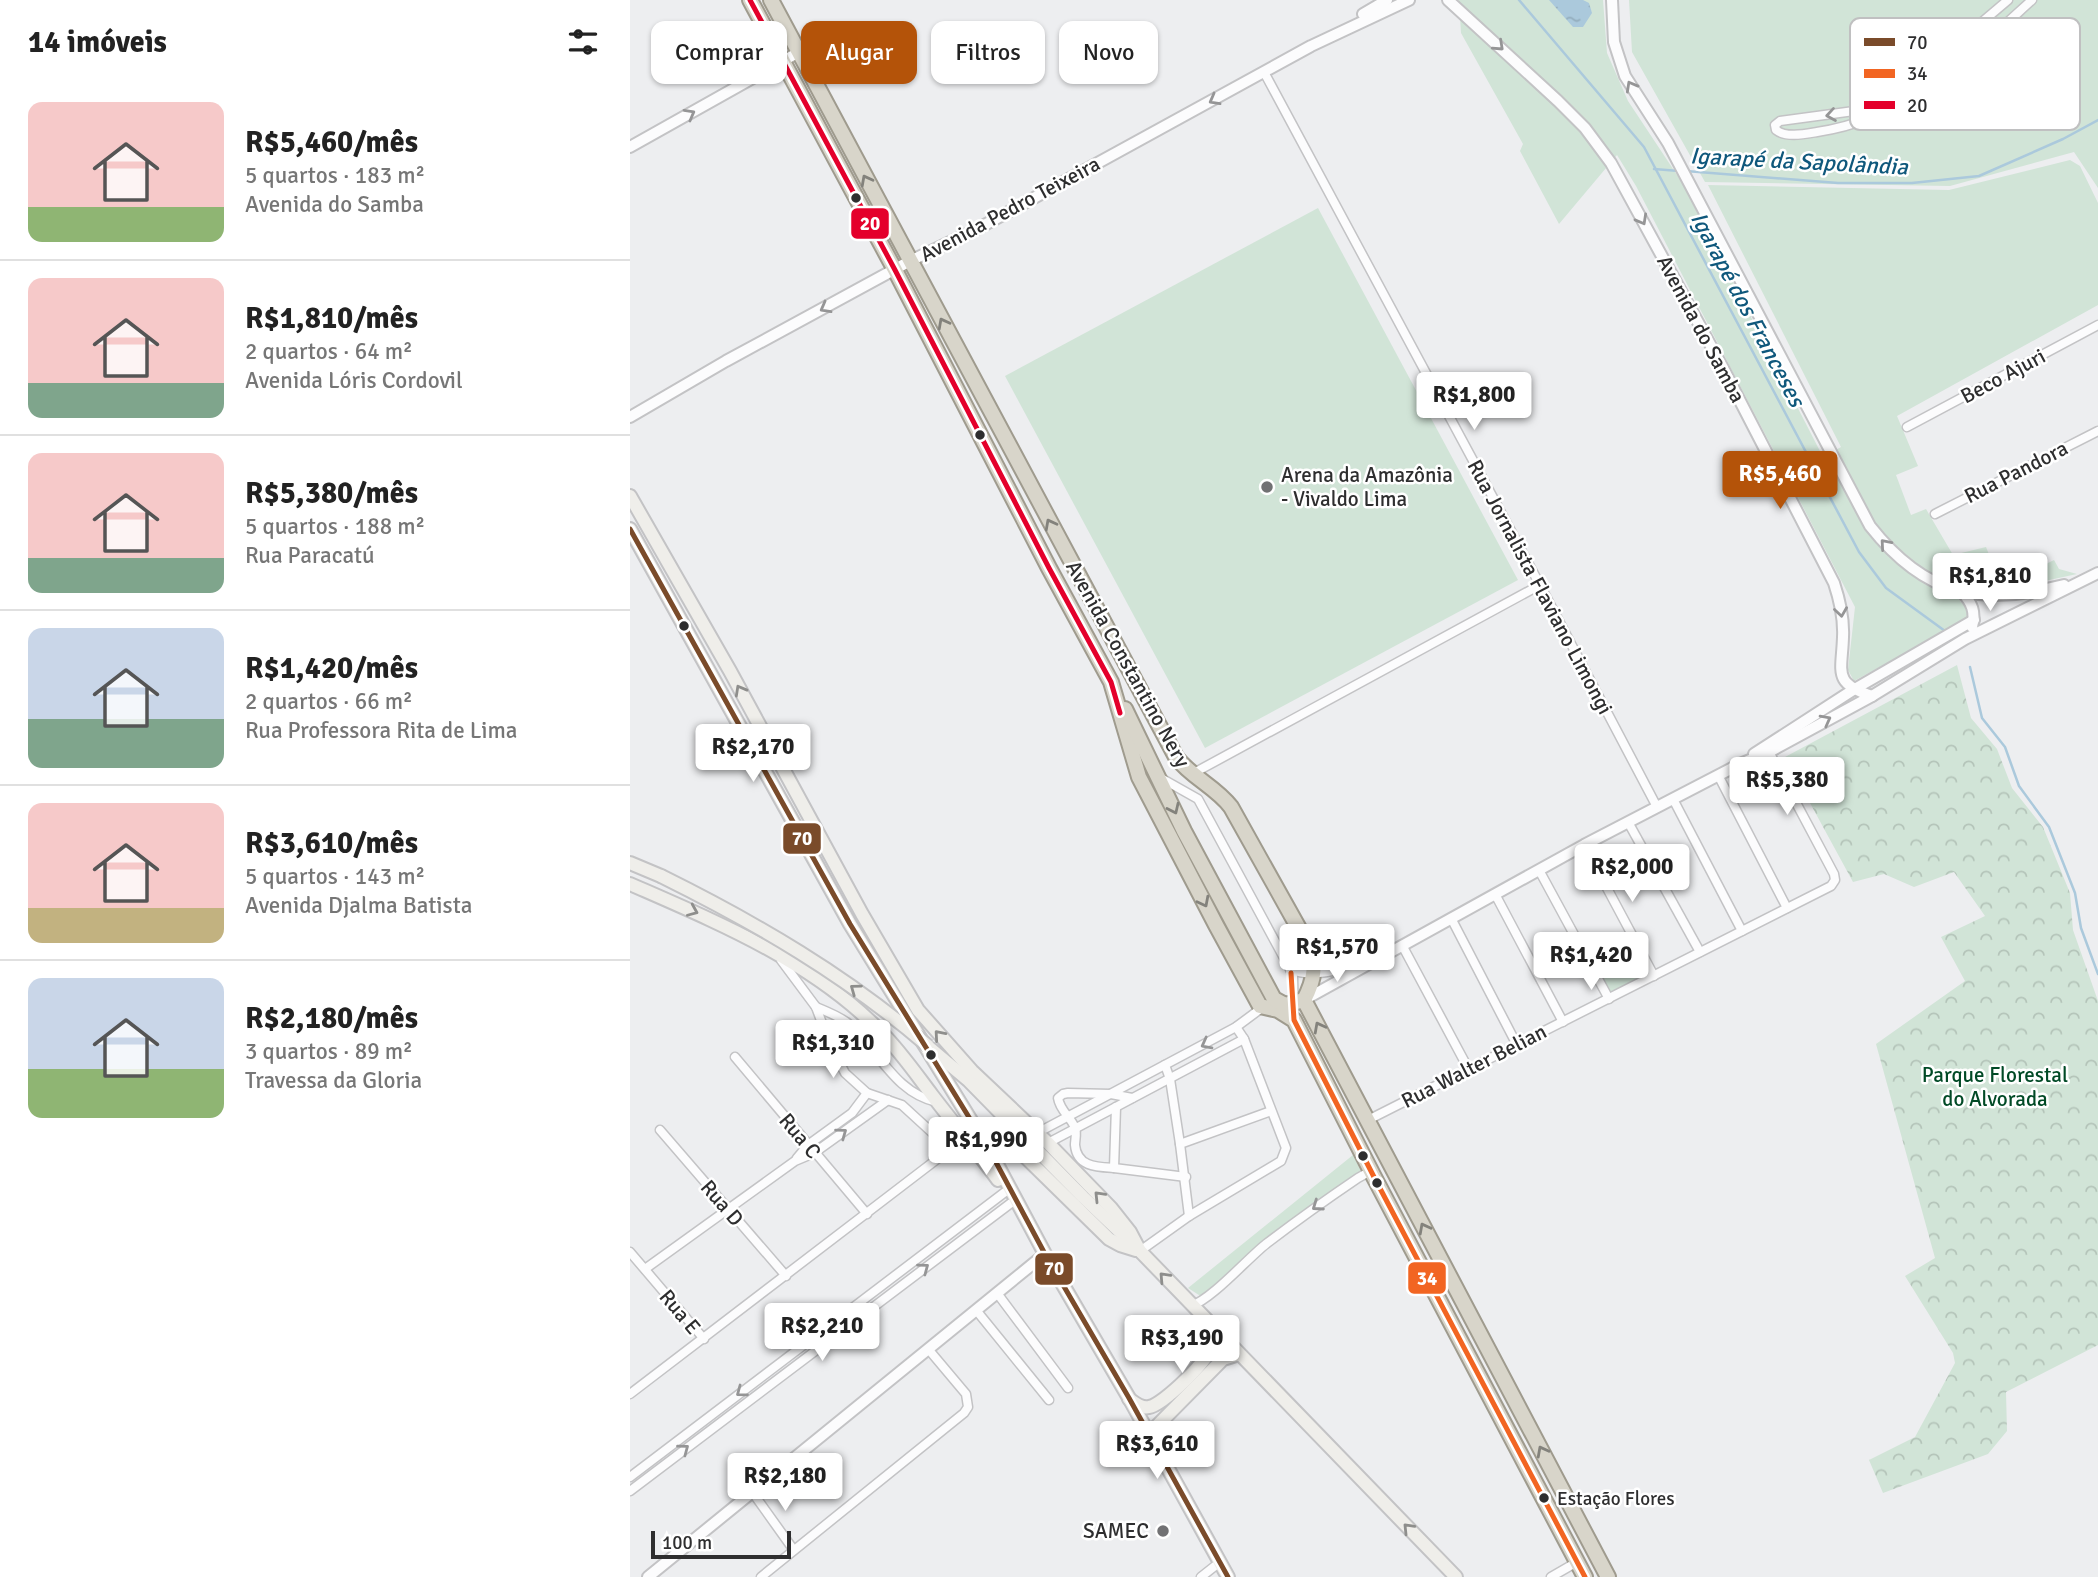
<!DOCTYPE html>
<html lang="pt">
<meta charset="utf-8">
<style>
:root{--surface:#fff;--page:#f2f2f2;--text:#222;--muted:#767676;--line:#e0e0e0;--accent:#b45309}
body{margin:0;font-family:Signika,sans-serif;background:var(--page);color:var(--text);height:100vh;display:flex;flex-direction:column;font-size:26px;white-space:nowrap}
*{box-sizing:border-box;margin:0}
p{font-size:23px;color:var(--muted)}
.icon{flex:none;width:38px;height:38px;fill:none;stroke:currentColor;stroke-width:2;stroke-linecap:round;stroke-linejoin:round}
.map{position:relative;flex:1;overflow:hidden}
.side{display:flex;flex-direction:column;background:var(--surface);width:630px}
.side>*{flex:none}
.guide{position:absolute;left:21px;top:21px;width:665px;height:63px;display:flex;gap:14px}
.scale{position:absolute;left:21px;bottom:18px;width:140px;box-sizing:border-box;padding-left:7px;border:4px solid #2e2e2f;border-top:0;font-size:19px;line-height:24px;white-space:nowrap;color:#2e2e2f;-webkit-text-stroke:5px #fff;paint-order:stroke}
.price{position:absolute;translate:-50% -60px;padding:0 16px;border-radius:7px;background:#fff;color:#222;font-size:23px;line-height:46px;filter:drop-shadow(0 2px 4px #0008)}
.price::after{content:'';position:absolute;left:50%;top:42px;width:21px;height:16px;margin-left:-10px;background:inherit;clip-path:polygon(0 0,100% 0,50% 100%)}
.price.current{background:var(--accent);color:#fff}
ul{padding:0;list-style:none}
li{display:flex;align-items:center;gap:21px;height:175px;padding:0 28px}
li+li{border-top:2px solid var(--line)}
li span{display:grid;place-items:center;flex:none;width:196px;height:140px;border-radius:14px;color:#555}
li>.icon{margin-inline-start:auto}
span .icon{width:84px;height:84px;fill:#fffc;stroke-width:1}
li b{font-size:30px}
h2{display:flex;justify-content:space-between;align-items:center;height:84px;padding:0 28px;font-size:30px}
.chip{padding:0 24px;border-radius:14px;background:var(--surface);box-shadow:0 2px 5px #0004;font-size:24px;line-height:63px}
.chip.current{background:var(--accent);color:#fff}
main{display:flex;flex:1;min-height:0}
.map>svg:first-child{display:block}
</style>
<main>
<section class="side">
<h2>14 imóveis<svg class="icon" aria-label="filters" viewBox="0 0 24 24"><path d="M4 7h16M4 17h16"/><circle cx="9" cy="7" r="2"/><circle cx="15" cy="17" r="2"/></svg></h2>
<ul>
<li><span style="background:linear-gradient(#f6c9c9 75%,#8fb573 0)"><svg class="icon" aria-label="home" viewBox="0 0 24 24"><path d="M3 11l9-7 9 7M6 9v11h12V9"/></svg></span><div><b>R$5,460/mês</b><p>5 quartos · 183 m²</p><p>Avenida do Samba</p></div></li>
<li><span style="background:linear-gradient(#f6c9c9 75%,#7fa58c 0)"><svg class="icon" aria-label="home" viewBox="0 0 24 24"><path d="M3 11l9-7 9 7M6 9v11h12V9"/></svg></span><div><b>R$1,810/mês</b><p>2 quartos · 64 m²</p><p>Avenida Lóris Cordovil</p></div></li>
<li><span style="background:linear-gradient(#f6c9c9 75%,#7fa58c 0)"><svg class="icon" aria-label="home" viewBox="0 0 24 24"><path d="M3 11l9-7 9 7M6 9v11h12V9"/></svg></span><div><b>R$5,380/mês</b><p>5 quartos · 188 m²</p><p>Rua Paracatú</p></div></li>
<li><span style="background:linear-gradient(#c9d6e8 65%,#7fa58c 0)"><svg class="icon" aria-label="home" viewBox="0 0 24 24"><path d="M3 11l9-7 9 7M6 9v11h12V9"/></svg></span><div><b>R$1,420/mês</b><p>2 quartos · 66 m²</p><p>Rua Professora Rita de Lima</p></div></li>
<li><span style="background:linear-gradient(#f6c9c9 75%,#c2b280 0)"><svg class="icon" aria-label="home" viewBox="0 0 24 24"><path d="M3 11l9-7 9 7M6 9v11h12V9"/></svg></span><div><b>R$3,610/mês</b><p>5 quartos · 143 m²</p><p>Avenida Djalma Batista</p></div></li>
<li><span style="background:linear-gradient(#c9d6e8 65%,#8fb573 0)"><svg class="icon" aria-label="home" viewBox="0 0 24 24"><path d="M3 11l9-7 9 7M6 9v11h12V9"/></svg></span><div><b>R$2,180/mês</b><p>3 quartos · 89 m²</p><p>Travessa da Gloria</p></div></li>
</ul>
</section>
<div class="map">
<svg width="1468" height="1577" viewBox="0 0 1468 1577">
<defs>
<pattern id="forest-crowns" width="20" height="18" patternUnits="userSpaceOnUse" patternTransform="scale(1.75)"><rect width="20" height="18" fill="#d1e4d7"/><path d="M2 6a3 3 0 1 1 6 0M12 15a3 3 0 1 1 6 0" fill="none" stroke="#b4c4b9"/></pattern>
<pattern id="water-ripples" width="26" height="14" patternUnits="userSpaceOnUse" patternTransform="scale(1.75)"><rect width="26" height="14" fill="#abc9dc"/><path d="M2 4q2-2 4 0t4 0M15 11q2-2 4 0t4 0" fill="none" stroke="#93adbd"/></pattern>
</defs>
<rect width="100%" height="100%" fill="#edeef0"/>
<polygon fill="url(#forest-crowns)" points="1327,665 1341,718 1367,749 1382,788 1413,827 1440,893 1443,930 1468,1001 1468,1345 1376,1392 1377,1431 1358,1454 1253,1493 1239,1460 1285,1437 1325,1363 1323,1353 1275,1276 1305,1258 1246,1044 1335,981 1311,937 1355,916 1324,872 1284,887 1254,874 1223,882 1155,757"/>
<g fill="#d1e4d7">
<polygon points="829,0 973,0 977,53 998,101 1051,181 1193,457 1211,447 1078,185 1319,190 1440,160 1450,166 1468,203 1468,305 1267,416 1288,466 1266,475 1281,515 1296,509 1323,555 1356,547 1364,567 1389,561 1396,574 1424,560 1429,569 1447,574 1387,587 1327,583 1330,601 1338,609 1336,620 1224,681 1218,670 1225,607 1006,186 987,155 929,224 890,151 893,144 831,33"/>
<polygon points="999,0 1468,0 1468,188 1444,152 1320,186 1075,182 1002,52"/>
<polygon points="688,208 888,580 575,748 375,376"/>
<polygon points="1002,934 1026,979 982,1001 957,957"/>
<polygon points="723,1155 731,1171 633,1244 572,1297 558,1288"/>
</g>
<polygon fill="url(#water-ripples)" points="919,0 953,0 959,3 962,13 953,27 943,27"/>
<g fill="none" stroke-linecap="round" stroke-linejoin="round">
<g stroke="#abc9dc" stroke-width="2.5">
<polyline points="889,0 1014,147 1229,552 1256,588 1315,631"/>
<polyline points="1024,169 1049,171"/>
<polyline points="1056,171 1208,183 1282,183 1349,176 1433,139 1468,120"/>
<polyline points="1340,667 1352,718 1375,747 1389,786 1419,827 1445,893 1451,928 1468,974"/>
</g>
<defs>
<g id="minor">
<path d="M1378 0 1280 83 1244 104 1224 111 1150 121 1145 125 1146 130C1156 138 1175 134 1187 132 1277 119 1337 59 1402 0"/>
<polyline points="634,72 910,585 1027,807"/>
<polyline points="1277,427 1468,325"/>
<polyline points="1305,514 1468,431"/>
<polyline points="562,774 910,585"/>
<polyline points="1088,775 1157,908"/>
<polyline points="529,777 568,799 660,969 663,976 664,1020"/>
<polyline points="1043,799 1112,931"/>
<polyline points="998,822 1070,952"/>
<polyline points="954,845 1024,976"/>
<polyline points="909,870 979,999"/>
<polyline points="865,894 933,1022"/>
<polyline points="821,918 887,1045"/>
<polyline points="772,945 839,1070"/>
<polyline points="151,960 186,1007 199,1042 215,1073 237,1093 272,1105 320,1149"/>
<path d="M660 969C684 980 715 968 738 960"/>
<path d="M186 1007C198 1012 209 1016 219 1024 249 1051 265 1093 307 1102"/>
<polyline points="105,1057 237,1214"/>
<polyline points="535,1065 540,1079 550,1144"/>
<polyline points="486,1107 484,1168 556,1177"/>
<polyline points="738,1120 1201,886 1205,880 1204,874 1137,748"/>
<polyline points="30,1130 156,1276"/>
<polyline points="407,1133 606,1027 633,1007"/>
<polyline points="418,1143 614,1039"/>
<polyline points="167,1158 178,1145 222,1113 237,1093"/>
<path d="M484 1168C467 1167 447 1167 445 1145 445 1140 447 1133 445 1128 441 1117 430 1111 428 1098L433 1094 438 1093 481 1094 502 1098"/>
<polyline points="559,1216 550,1144 641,1111"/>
<polyline points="510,1251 559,1216 651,1161 656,1148 614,1039 606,1027"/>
<polyline points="0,1252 74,1339"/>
<polyline points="15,1269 165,1161 184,1153 258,1100"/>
<polyline points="367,1293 438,1388"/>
<path d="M561 1306C582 1299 617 1259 636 1244 666 1221 697 1199 728 1178L737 1173 742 1176"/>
<polyline points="346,1310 419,1400"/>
<polyline points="0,1394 336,1137"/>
<polyline points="0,1477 379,1189"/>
<polyline points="0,1491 385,1200"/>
<polyline points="123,1493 163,1549"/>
<polyline points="131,1577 334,1413 338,1407 336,1394 299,1350"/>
<polyline points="571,1577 590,1562"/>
<polyline points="921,1577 947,1562"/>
</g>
<g id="tertiary">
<path d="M818 0 928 101 955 128 981 163 1093 368 1204 583C1210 601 1214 618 1213 637 1212 672 1202 683 1242 696"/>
<path d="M982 0 984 42 995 76 1038 143 1240 526C1296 597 1349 606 1434 585"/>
<polyline points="733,14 757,0"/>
<polyline points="0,147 169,52"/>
<polyline points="0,417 96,361 280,261 349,228 681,46 779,0"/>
<path d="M1332 592C1342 603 1346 612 1342 627"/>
<polyline points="1124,754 1223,690 1344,620"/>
<polyline points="674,1000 954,845 1110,764 1139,752 1242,696 1335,639 1468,573"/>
<polyline points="18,1577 415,1254"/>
</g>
<g id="secondary">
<polyline points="0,496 100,671 232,914 288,1010 342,1071 418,1143 481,1208 500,1232 510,1251"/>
<polyline points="0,529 220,924 361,1153 415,1254 499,1398 598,1577"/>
<polyline points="0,863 31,876"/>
<path d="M0 884C89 923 184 962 252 1033 271 1052 286 1074 302 1095 324 1124 347 1151 368 1180"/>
<polyline points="301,1049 339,1081 453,1197 510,1251 826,1577"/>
<polyline points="361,1153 368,1141 373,1138 378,1140 479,1239 490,1245 506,1250"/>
<path d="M499 1399C505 1403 511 1409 519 1407 533 1405 581 1358 582 1345 584 1338 580 1330 577 1323"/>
<polyline points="519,1434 593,1359 609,1354"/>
</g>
<g id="trunk">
<polyline points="120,0 265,270 419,568 481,682 509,777 586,925 630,1006 648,1010 664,1020 744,1177 955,1577"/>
<path d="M141 0 546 757C561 777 586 787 601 807L677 943C687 964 685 979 674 1000"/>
<polyline points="495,709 554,831 644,999 655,1005 674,1000"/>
<polyline points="674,1000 978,1577"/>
</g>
</defs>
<use href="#minor" stroke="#c3c3c5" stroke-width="11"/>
<use href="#tertiary" stroke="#c3c3c5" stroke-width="14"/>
<use href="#secondary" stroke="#c3c3c5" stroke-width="16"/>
<use href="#trunk" stroke="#9f9b8e" stroke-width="18"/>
<use href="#minor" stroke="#fcfcfd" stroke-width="8"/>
<use href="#tertiary" stroke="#fcfcfd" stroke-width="10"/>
<use href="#secondary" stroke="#efeeea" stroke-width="12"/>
<use href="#trunk" stroke="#d8d5ca" stroke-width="14"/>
<defs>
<path id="secondary-bridge" d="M31 876C126 923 217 976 298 1046"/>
</defs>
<use href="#secondary-bridge" stroke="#c3c3c5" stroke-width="16" stroke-linecap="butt"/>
<use href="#secondary-bridge" stroke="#efeeea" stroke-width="12"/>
<defs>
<polyline id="bus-1" points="0,529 220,924 361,1153 415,1254 499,1398 598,1577"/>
<polyline id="bus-2" points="661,973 664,1020 744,1177 955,1577"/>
<polyline id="bus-3" points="120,0 265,270 419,568 481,682 490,713"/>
</defs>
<use href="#bus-1" stroke="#fff" stroke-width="10"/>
<use href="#bus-2" stroke="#fff" stroke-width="10"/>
<use href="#bus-3" stroke="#fff" stroke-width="10"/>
<use href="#bus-1" stroke="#7a4b2a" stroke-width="5"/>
<use href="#bus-2" stroke="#f26522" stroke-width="5"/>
<use href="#bus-3" stroke="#e4002b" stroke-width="5"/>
</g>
<defs><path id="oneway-chevron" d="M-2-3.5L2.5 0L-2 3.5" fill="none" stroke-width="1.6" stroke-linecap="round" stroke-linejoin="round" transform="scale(1.75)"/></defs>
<g stroke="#959596">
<use href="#oneway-chevron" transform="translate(869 46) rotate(43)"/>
<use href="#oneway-chevron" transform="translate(1001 86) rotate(-119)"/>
<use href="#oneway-chevron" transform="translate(584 100) rotate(151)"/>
<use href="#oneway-chevron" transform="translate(60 114) rotate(-29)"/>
<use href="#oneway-chevron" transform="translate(1201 115) rotate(171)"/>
<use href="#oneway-chevron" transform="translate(1012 220) rotate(61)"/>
<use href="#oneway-chevron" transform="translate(195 308) rotate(151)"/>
<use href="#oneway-chevron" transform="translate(1255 544) rotate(-131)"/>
<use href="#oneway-chevron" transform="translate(1211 612) rotate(82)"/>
<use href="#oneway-chevron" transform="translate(1196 720) rotate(-28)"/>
<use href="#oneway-chevron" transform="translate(576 1044) rotate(152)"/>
<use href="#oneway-chevron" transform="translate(212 1133) rotate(-36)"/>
<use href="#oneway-chevron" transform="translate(687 1206) rotate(145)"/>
<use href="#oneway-chevron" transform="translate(294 1268) rotate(-37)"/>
<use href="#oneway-chevron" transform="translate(111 1392) rotate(143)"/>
<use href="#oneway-chevron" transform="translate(54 1449) rotate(-37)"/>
</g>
<g stroke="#83827c">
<use href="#oneway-chevron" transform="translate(236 180) rotate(-118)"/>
<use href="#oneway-chevron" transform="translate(313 323) rotate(-118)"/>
<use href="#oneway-chevron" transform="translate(420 524) rotate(-118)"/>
<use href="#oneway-chevron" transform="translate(544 809) rotate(65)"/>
<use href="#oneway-chevron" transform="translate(574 902) rotate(63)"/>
<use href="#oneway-chevron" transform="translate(689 1027) rotate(-118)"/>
<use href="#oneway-chevron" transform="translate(794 1228) rotate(-118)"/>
<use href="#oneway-chevron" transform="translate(912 1451) rotate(-118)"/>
</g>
<g stroke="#8e8e8c">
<use href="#oneway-chevron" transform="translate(110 690) rotate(-119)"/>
<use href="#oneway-chevron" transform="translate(63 911) rotate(23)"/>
<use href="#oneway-chevron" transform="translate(225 989) rotate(-144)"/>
<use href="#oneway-chevron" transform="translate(309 1035) rotate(-131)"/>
<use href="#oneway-chevron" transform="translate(469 1196) rotate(-134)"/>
<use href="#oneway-chevron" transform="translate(534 1277) rotate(-133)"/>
<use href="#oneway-chevron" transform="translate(778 1528) rotate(-134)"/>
</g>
<g fill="#2e2e2f" stroke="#fff" stroke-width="2.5">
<circle cx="226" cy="198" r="6"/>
<circle cx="350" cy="435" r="6"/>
<circle cx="54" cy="626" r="6"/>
<circle cx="301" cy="1055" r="6"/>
<circle cx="733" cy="1156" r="6"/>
<circle cx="747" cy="1183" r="6"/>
<circle cx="914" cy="1498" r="6"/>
</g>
<g fill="#717173" stroke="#fff" stroke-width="2.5">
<circle cx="637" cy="487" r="7"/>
<circle cx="533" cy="1531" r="7"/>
</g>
<g text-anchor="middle" stroke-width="5" stroke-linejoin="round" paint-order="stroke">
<g font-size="19" fill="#2e2e2f" stroke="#fff" text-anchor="start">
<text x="927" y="1505">Estação Flores</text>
</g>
<g font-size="21" fill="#2e2e2f" stroke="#fff">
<text transform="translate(380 209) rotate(-28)" y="7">Avenida Pedro Teixeira</text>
<text transform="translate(1071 329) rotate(62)" y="7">Avenida do Samba</text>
<text transform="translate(1373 376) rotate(-28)" y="7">Beco Ajuri</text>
<text transform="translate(1386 472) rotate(-27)" y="7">Rua Pandora</text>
<text transform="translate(910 587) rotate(62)" y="7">Rua Jornalista Flaviano Limongi</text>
<text transform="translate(498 664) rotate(61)" y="7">Avenida Constantino Nery</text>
<text transform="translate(844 1066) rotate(-27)" y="7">Rua Walter Belian</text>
<text transform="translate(170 1136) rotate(50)" y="7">Rua C</text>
<text transform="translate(92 1203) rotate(49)" y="7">Rua D</text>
<text transform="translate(50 1312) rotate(50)" y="7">Rua E</text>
</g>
<g font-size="21" fill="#2e2e2f" stroke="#fff" text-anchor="start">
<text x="651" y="482">Arena da Amazônia<tspan x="651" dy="24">- Vivaldo Lima</tspan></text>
<text x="519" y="1538" text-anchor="end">SAMEC</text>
</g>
<g font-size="21" fill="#014a26" stroke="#fff">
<text x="1365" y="1082">Parque Florestal<tspan x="1365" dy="24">do Alvorada</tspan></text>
</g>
<g font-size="23" font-style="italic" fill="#0f587c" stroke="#fff">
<text transform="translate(1169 161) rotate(3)" y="8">Igarapé da Sapolândia</text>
<text transform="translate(1118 309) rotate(62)" y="8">Igarapé dos Franceses</text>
</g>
</g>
<rect x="1220" y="18" width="230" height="112" rx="10" fill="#fff" stroke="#c0c0c1" stroke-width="2"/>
<rect x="1234" y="38" width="31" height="8" fill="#7a4b2a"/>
<rect x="1234" y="69" width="31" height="9" fill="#f26522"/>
<rect x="1234" y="101" width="31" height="8" fill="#e4002b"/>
<g font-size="19" fill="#2e2e2f">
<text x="1277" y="49">70</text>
<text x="1277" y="80">34</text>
<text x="1277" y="112">20</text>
</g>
<g stroke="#fff" stroke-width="2.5">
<rect x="220" y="207" width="40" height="33" rx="7" fill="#e4002b"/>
<rect x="152" y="822" width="40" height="33" rx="7" fill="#7a4b2a"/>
<rect x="404" y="1252" width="40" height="34" rx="7" fill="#7a4b2a"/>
<rect x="777" y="1261" width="40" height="34" rx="7" fill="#f26522"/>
</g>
<g font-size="19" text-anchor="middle" font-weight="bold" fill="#fff">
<text x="240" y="230">20</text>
<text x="172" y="845">70</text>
<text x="424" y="1275">70</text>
<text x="797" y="1285">34</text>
</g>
</svg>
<div class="scale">100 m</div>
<b class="price" style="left:844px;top:432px">R$1,800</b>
<b class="price current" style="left:1150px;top:511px">R$5,460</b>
<b class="price" style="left:1360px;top:613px">R$1,810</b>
<b class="price" style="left:123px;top:784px">R$2,170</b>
<b class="price" style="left:1157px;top:817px">R$5,380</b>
<b class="price" style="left:1002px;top:904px">R$2,000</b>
<b class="price" style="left:707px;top:984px">R$1,570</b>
<b class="price" style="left:961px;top:992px">R$1,420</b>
<b class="price" style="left:203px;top:1080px">R$1,310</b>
<b class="price" style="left:356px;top:1177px">R$1,990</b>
<b class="price" style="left:192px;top:1363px">R$2,210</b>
<b class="price" style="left:552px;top:1375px">R$3,190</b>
<b class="price" style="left:527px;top:1481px">R$3,610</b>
<b class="price" style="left:155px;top:1513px">R$2,180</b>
<div class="guide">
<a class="chip">Comprar</a>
<a class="chip current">Alugar</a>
<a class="chip">Filtros</a>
<a class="chip">Novo</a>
</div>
</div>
</main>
